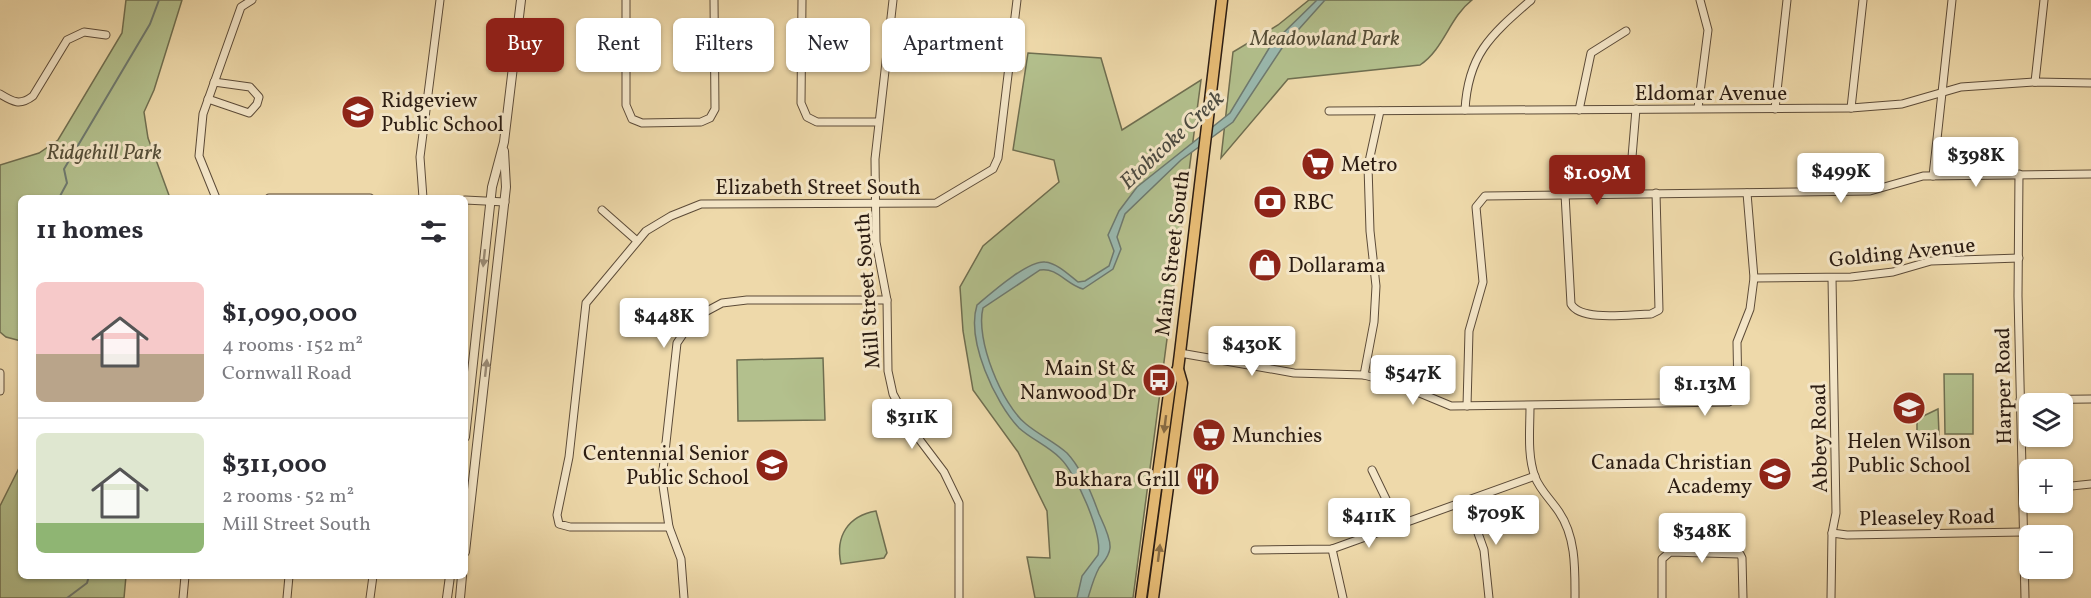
<!DOCTYPE html>
<meta charset="utf-8">
<style>
:root{--surface:#fff;--page:#f7f7f7;--text:#2b2b33;--muted:#7c7c81;--line:#e1e1e2;--accent:#8f2418}
body{margin:0;font-family:Vollkorn,serif;background:var(--page);color:var(--text);height:100vh;display:flex;flex-direction:column;font-size:22px;white-space:nowrap}
*{box-sizing:border-box;margin:0}
p{font-size:20px;color:var(--muted)}
.icon{flex:none;width:33px;height:33px;fill:none;stroke:currentColor;stroke-width:2;stroke-linecap:round;stroke-linejoin:round}
.map{position:relative;flex:1;overflow:hidden}
.drawer{position:absolute;left:18px;top:195px;width:450px;height:384px;display:flex;flex-direction:column;background:var(--surface);border-radius:9px;box-shadow:0 2px 4px #0004}
.drawer>*{flex:none}
.top-card{position:absolute;left:486px;top:18px;width:570px;height:54px;display:flex;gap:12px}
.buttons{position:absolute;left:2019px;top:393px;display:grid;gap:12px}
.buttons a{display:grid;place-items:center;width:54px;height:54px;border-radius:9px;background:var(--surface);box-shadow:0 2px 4px #0004;font-size:30px}
.price{position:absolute;translate:-50% -51px;padding:0 14px;border-radius:6px;background:#fff;color:#222;font-size:20px;line-height:39px;filter:drop-shadow(0 2px 3px #0008)}
.price::after{content:'';position:absolute;left:50%;top:36px;width:18px;height:14px;margin-left:-9px;background:inherit;clip-path:polygon(0 0,100% 0,50% 100%)}
.price.on{background:var(--accent);color:#fff}
ul{padding:0;list-style:none}
li{display:flex;align-items:center;gap:18px;height:150px;padding:0 18px}
li+li{border-top:2px solid var(--line)}
li span{display:grid;place-items:center;flex:none;width:168px;height:120px;border-radius:9px;color:#555}
li>.icon{margin-inline-start:auto}
span .icon{width:72px;height:72px;fill:#fffc;stroke-width:1}
li b{font-size:26px}
h2{display:flex;justify-content:space-between;align-items:center;height:72px;padding:0 18px;font-size:26px}
.tag{padding:0 21px;border-radius:9px;background:var(--surface);box-shadow:0 2px 4px #0004;font-size:21px;line-height:54px}
.tag.on{background:var(--accent);color:#fff}
.map>svg:first-child{display:block}
</style>
<div class="map">
<svg width="2091" height="598" viewBox="0 0 2091 598">
<rect width="100%" height="100%" fill="#eed9aa"/>
<filter id="stains"><feTurbulence type="fractalNoise" baseFrequency=".00333" numOctaves="4"/><feColorMatrix values="0 0 0 0 .2 0 0 0 0 .09 0 0 0 0 .02 0 0 0 .5 -.17"/></filter>
<radialGradient id="worn" r=".72"><stop offset=".6" stop-color="#630" stop-opacity="0"/><stop offset="1" stop-color="#630" stop-opacity=".3"/></radialGradient>
<g fill="#b3c08d" stroke="#6f6e50" stroke-width="1.5">
<polygon points="126,0 182,0 154,90 144,112 148,138 170,198 21,198 21,341 6,337 0,332 0,165 39,153 58,140 122,33"/>
<path d="M1309 0H1472C1449 18 1444 49 1420 65L1288 79 1221 158 1233 52 1278 25Z"/>
<polygon points="1028,53 1101,58 1122,130 1201,80 1133,598 1035,598 1027,557 1050,558 1047,511 1018,452 973,390 963,331 960,287 983,246 1059,182 1054,160 1013,150"/>
<polygon points="823,358 825,420 738,421 737,360"/>
<polygon points="1944,374 1973,374 1973,434 1945,434"/>
<polygon points="1938,409 1939,435 1927,445 1920,443 1917,436 1917,419"/>
<polygon points="21,464 21,576 126,576 124,598 0,598 0,506"/>
<path d="M876 511 887 553 884 558 841 564C835 536 848 516 876 511Z"/>
</g>
<path fill="#9ab9af" stroke="#6e7a70" stroke-width="1.5" d="M1317 0H1325L1282 48 1233 122 1181 160 1125 214 1117 237 1121 249 1113 269 1083 289C1067 285 1057 267 1040 270L983 308C975 339 1002 405 1026 424 1039 435 1055 442 1067 453 1082 469 1092 494 1099 514 1103 523 1111 538 1110 548 1109 557 1104 561 1099 568 1094 577 1091 588 1088 598H1077L1082 576 1098 555C1103 534 1076 473 1060 458 1048 446 1031 439 1019 428 995 403 966 340 977 305 990 294 1028 260 1045 262 1057 263 1069 275 1078 282L1085 281 1109 266 1114 251 1108 235 1119 211 1137 187 1230 113 1271 45Z"/>
<g fill="none" stroke-linecap="round" stroke-linejoin="round">
<g stroke="#6e7a70" stroke-width="2">
<polyline points="59,198 67,183 64,169 150,24 159,0"/>
<polyline points="67,598 87,583 89,576"/>
</g>
<defs>
<g id="minor">
<polyline points="626,0 626,105 632,119 642,123 701,122 710,118 715,109 714,0"/>
<polyline points="802,0 801,103 807,117 817,122 878,122"/>
<polyline points="893,0 875,159 876,242 887,300 888,371 893,394 913,431 944,472 959,503 959,598"/>
<polyline points="2035,82 2044,0"/>
<path d="M0 94C13 102 20 106 33 96L67 40 84 32 106 35"/>
<polyline points="208,99 249,113 257,104 259,97 250,87 214,82"/>
<polyline points="1698,108 1708,30 1700,0"/>
<polyline points="1851,108 1863,0"/>
<polyline points="1775,109 1787,0"/>
<path d="M1465 110C1468 54 1491 35 1531 0"/>
<polyline points="1579,110 1591,53 1626,31"/>
<polyline points="1329,111 1851,108 1902,104 1961,87 2035,82 2091,83"/>
<polyline points="2019,174 2018,296 2025,598"/>
<polyline points="1933,176 1952,0"/>
<polyline points="1629,193 1636,109"/>
<path d="M1565 194 1571 304C1581 322 1631 314 1651 314L1659 310 1656 193"/>
<polyline points="216,198 199,156 203,114 241,7 252,0"/>
<polyline points="269,198 370,198"/>
<polyline points="423,198 420,157 440,0"/>
<polyline points="465,200 505,202"/>
<polyline points="602,210 636,240"/>
<polyline points="1754,278 1851,277 1893,272 1931,261 2019,258"/>
<polyline points="1180,353 1294,373 1364,375 1398,384 1451,406 1729,402 1738,395 1737,342 1750,309 1754,278 1747,193"/>
<polyline points="0,373 0,391"/>
<polyline points="1364,375 1374,322 1376,286 1370,231 1368,166 1380,111"/>
<polyline points="2020,400 2091,399"/>
<polyline points="1467,406 1469,331 1483,282 1476,207 1485,196 1870,191 1923,176 2091,174"/>
<path d="M1530 407C1530 429 1527 455 1535 477 1540 490 1551 500 1559 512 1576 537 1575 569 1575 598"/>
<polyline points="1372,470 1399,526"/>
<polyline points="2062,487 2091,484"/>
<polyline points="1467,502 1484,550 1489,598"/>
<polyline points="669,527 570,527 559,524 557,515 569,457 586,303 646,231 671,216 701,204 936,203 993,169 998,158 1017,0"/>
<polyline points="1832,533 1847,535 2023,532"/>
<polyline points="1332,549 1343,598"/>
<polyline points="1255,550 1332,549 1535,476"/>
<polyline points="183,598 185,576"/>
<polyline points="287,598 289,576"/>
<polyline points="370,598 373,576"/>
<polyline points="684,598 681,559 669,527 662,479 677,343 694,318 722,303 747,300 887,300"/>
<polyline points="1662,598 1662,559 1670,552 1740,554 1742,558 1743,598"/>
<polyline points="1831,598 1832,533 1836,513 1832,278"/>
</g>
<g id="tertiary">
<polyline points="465,437 492,187 504,142 521,0"/>
<polyline points="465,552 506,187 504,151"/>
<polyline points="447,598 450,576"/>
<polyline points="460,598 462,576"/>
</g>
<g id="primary">
<polyline points="1141,598 1171,379 1178,369"/>
<polyline points="1153,598 1182,383 1178,369 1180,353 1222,0"/>
</g>
</defs>
<use href="#minor" stroke="#5c4b38" stroke-width="9"/>
<use href="#tertiary" stroke="#5c4b38" stroke-width="10"/>
<use href="#primary" stroke="#2b1c12" stroke-width="13"/>
<use href="#minor" stroke="#f4e6c8" stroke-width="7"/>
<use href="#tertiary" stroke="#f4e6c8" stroke-width="8"/>
<use href="#primary" stroke="#e7bc75" stroke-width="10"/>
</g>
<defs><path id="oneway-solid" d="M-6-.8H1V-3.2L6.5 0L1 3.2V.8H-6Z" transform="scale(1.5)"/></defs>
<g fill="#9a8b76">
<use href="#oneway-solid" transform="translate(484 258) rotate(96)"/>
<use href="#oneway-solid" transform="translate(486 368) rotate(-84)"/>
</g>
<g fill="#896c44">
<use href="#oneway-solid" transform="translate(1165 424) rotate(97)"/>
<use href="#oneway-solid" transform="translate(1159 553) rotate(-83)"/>
</g>
<defs>
<symbol id="school-disc" viewBox="-11 -11 22 22"><circle r="9.5" fill="#8f2418" stroke="#f4e6c8"/><path d="M0-5L7-2L0 1L-7-2ZM-4 1L0 2.5L4 1V4Q0 6-4 4Z" fill="#fff"/></symbol>
<symbol id="supermarket-disc" viewBox="-11 -11 22 22"><circle r="9.5" fill="#8f2418" stroke="#f4e6c8"/><path d="M-6-5.5h2.5l.6 2H6L4.5 2H-2.5L-4.4-4H-6ZM-1.5 3.2a1.3 1.3 0 1 0 .1 0ZM3 3.2a1.3 1.3 0 1 0 .1 0Z" fill="#fff"/></symbol>
<symbol id="bank-disc" viewBox="-11 -11 22 22"><circle r="9.5" fill="#8f2418" stroke="#f4e6c8"/><path d="M-6-4H6V4H-6ZM0-2.3a2.3 2.3 0 1 0 0 4.6a2.3 2.3 0 1 0 0-4.6Z" fill="#fff"/></symbol>
<symbol id="shop-disc" viewBox="-11 -11 22 22"><circle r="9.5" fill="#8f2418" stroke="#f4e6c8"/><path d="M-5-2.5h2.3a2.7 3.5 0 0 1 5.4 0H5L5.5 6h-11ZM-1.5-2.5h3a1.5 2.3 0 0 0-3 0Z" fill="#fff"/></symbol>
<symbol id="bus-disc" viewBox="-11 -11 22 22"><circle r="9.5" fill="#8f2418" stroke="#f4e6c8"/><path d="M-5-6H5V4H4V6H2V4H-2V6H-4V4H-5ZM-3.5-4V0h7V-4ZM-3.5 1.2v1.5H-2V1.2ZM2 1.2v1.5H3.5V1.2Z" fill="#fff"/></symbol>
<symbol id="restaurant-disc" viewBox="-11 -11 22 22"><circle r="9.5" fill="#8f2418" stroke="#f4e6c8"/><path d="M-5-6h1v4h1v-4h1v4h1v-4h1v5L-1.5 .5V6h-2V.5L-5-1ZM5-6V6H3V1.5H1.5Q1.5-4 5-6Z" fill="#fff"/></symbol>
</defs>
<g fill-rule="evenodd">
<use href="#school-disc" x="339" y="93" width="38" height="38"/>
<use href="#supermarket-disc" x="1299" y="145" width="38" height="38"/>
<use href="#bank-disc" x="1251" y="183" width="38" height="38"/>
<use href="#shop-disc" x="1246" y="246" width="38" height="38"/>
<use href="#bus-disc" x="1140" y="361" width="38" height="38"/>
<use href="#school-disc" x="1890" y="389" width="38" height="38"/>
<use href="#supermarket-disc" x="1190" y="416" width="38" height="38"/>
<use href="#school-disc" x="753" y="446" width="38" height="38"/>
<use href="#school-disc" x="1756" y="455" width="38" height="38"/>
<use href="#restaurant-disc" x="1184" y="460" width="38" height="38"/>
</g>
<g text-anchor="middle" stroke-width="6" stroke-linejoin="round" paint-order="stroke">
<g font-size="21" font-style="italic" fill="#544d37" stroke="#f4e6c8">
<text x="1325" y="45">Meadowland Park</text>
<text x="104" y="159">Ridgehill Park</text>
</g>
<g font-size="21" fill="#2b1c12" stroke="#f4e6c8">
<text x="1711" y="100">Eldomar Avenue</text>
<text x="818" y="194">Elizabeth Street South</text>
<text transform="translate(1902 252) rotate(-6)" y="7">Golding Avenue</text>
<text transform="translate(1172 253) rotate(-83)" y="7">Main Street South</text>
<text transform="translate(867 291) rotate(-94)" y="7">Mill Street South</text>
<text transform="translate(2003 386) rotate(-91)" y="7">Harper Road</text>
<text transform="translate(1819 438) rotate(-91)" y="7">Abbey Road</text>
<text transform="translate(1927 517) rotate(-1)" y="7">Pleaseley Road</text>
</g>
<g font-size="21" fill="#2b1c12" stroke="#f4e6c8" text-anchor="start">
<text x="381" y="107">Ridgeview<tspan x="381" dy="24">Public School</tspan></text>
<text x="1341" y="171">Metro</text>
<text x="1293" y="209">RBC</text>
<text x="1288" y="272">Dollarama</text>
<text x="1136" y="375" text-anchor="end">Main St &amp;<tspan x="1136" dy="24">Nanwood Dr</tspan></text>
<text x="1232" y="442">Munchies</text>
<text x="1909" y="448" text-anchor="middle">Helen Wilson<tspan x="1909" dy="24">Public School</tspan></text>
<text x="749" y="460" text-anchor="end">Centennial Senior<tspan x="749" dy="24">Public School</tspan></text>
<text x="1752" y="469" text-anchor="end">Canada Christian<tspan x="1752" dy="24">Academy</tspan></text>
<text x="1180" y="486" text-anchor="end">Bukhara Grill</text>
</g>
<g font-size="22" font-style="italic" fill="#4c4b41" stroke="#f4e6c8">
<text transform="translate(1171 139) rotate(-43)" y="8">Etobicoke Creek</text>
</g>
</g>
<rect width="100%" height="100%" filter="url(#stains)"/>
<rect width="100%" height="100%" fill="url(#worn)"/>
</svg>
<div class="buttons">
<a><svg class="icon" aria-label="layers" viewBox="0 0 24 24"><path d="M12 4l9 5-9 5-9-5zM3 14l9 5 9-5"/></svg></a>
<a>+</a>
<a>−</a>
</div>
<b class="price" style="left:1976px;top:188px">$398K</b>
<b class="price" style="left:1841px;top:204px">$499K</b>
<b class="price on" style="left:1597px;top:206px">$1.09M</b>
<b class="price" style="left:664px;top:349px">$448K</b>
<b class="price" style="left:1252px;top:377px">$430K</b>
<b class="price" style="left:1413px;top:406px">$547K</b>
<b class="price" style="left:1705px;top:417px">$1.13M</b>
<b class="price" style="left:912px;top:450px">$311K</b>
<b class="price" style="left:1496px;top:546px">$709K</b>
<b class="price" style="left:1369px;top:549px">$411K</b>
<b class="price" style="left:1702px;top:564px">$348K</b>
<div class="top-card">
<a class="tag on">Buy</a>
<a class="tag">Rent</a>
<a class="tag">Filters</a>
<a class="tag">New</a>
<a class="tag">Apartment</a>
</div>
<section class="drawer">
<h2>11 homes<svg class="icon" aria-label="filters" viewBox="0 0 24 24"><path d="M4 7h16M4 17h16"/><circle cx="9" cy="7" r="2"/><circle cx="15" cy="17" r="2"/></svg></h2>
<ul>
<li><span style="background:linear-gradient(#f6c9c9 60%,#b9a48a 0)"><svg class="icon" aria-label="home" viewBox="0 0 24 24"><path d="M3 11l9-7 9 7M6 9v11h12V9"/></svg></span><div><b>$1,090,000</b><p>4 rooms · 152 m²</p><p>Cornwall Road</p></div></li>
<li><span style="background:linear-gradient(#dfe7d0 75%,#8fb573 0)"><svg class="icon" aria-label="home" viewBox="0 0 24 24"><path d="M3 11l9-7 9 7M6 9v11h12V9"/></svg></span><div><b>$311,000</b><p>2 rooms · 52 m²</p><p>Mill Street South</p></div></li>
</ul>
</section>
</div>
